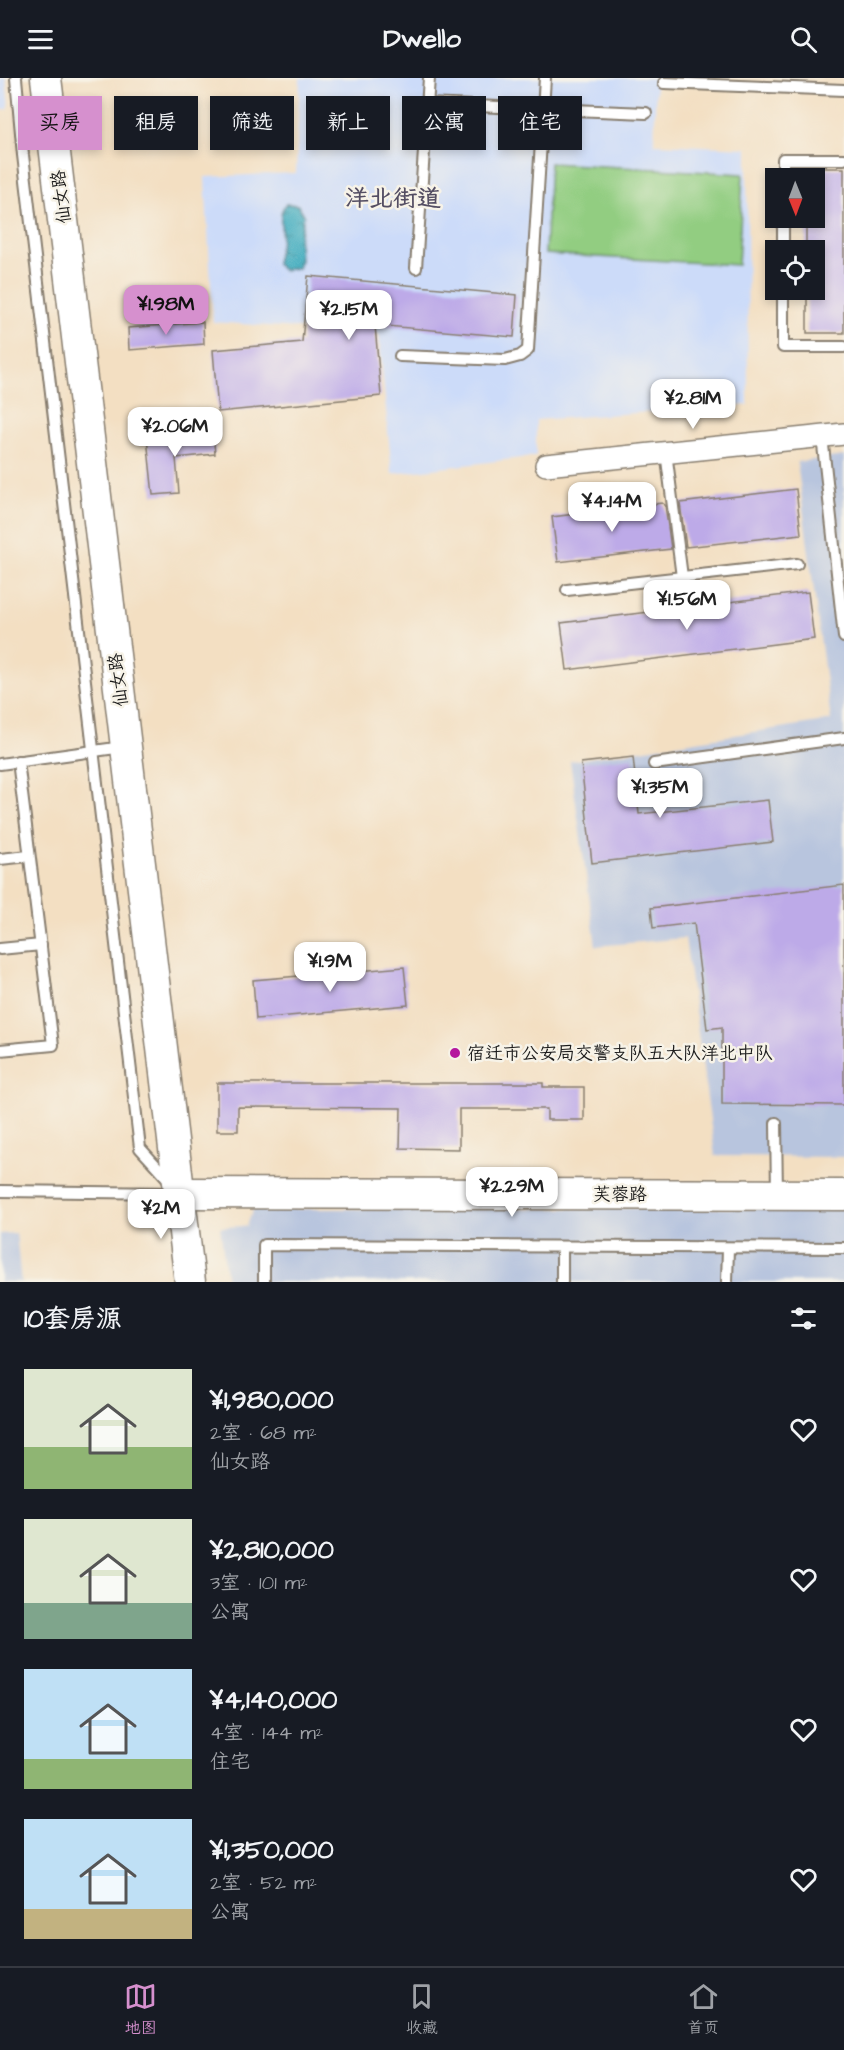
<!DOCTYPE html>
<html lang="zh">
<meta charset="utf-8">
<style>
:root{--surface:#171b24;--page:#20242c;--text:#f1f3f6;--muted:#9ea1a6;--line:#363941;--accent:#d690ce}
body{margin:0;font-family:"Architects Daughter","LXGW WenKai TC",sans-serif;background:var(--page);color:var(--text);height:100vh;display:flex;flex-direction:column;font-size:22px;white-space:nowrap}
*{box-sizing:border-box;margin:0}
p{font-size:20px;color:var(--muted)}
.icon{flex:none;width:33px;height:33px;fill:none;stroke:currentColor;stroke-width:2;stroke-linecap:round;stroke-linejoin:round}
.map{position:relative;height:1204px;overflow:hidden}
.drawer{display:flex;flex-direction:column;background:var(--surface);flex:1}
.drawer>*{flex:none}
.guide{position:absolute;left:18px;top:18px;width:808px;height:54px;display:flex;gap:12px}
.needle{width:39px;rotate:179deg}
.fabs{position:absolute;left:765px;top:90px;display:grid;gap:12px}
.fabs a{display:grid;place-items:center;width:60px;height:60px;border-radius:0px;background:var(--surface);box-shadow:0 3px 9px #0003;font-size:30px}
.price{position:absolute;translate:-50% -51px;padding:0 14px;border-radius:12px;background:#fff;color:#222;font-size:20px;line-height:39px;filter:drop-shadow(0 2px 3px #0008)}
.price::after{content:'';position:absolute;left:50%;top:36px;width:18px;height:14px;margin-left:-9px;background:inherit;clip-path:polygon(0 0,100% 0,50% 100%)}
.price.on{background:var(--accent);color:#111}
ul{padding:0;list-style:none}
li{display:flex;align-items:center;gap:18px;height:150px;padding:0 24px}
li span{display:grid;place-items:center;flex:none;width:168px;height:120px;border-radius:0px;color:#555}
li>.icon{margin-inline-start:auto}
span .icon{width:72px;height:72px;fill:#fffc;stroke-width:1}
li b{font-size:26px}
h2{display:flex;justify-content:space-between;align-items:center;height:72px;padding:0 24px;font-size:26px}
.tag{padding:0 21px;border-radius:0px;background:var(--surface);box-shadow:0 3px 9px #0003;font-size:21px;line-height:54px}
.tag.on{background:var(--accent);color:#111}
header{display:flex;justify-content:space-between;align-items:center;height:78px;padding:0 24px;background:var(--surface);font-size:27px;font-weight:700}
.dock{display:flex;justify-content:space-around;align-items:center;height:84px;border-top:2px solid var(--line);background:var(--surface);font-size:16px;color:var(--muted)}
.dock a{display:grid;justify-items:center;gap:3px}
.dock .on{color:var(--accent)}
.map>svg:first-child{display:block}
</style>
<header><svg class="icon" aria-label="menu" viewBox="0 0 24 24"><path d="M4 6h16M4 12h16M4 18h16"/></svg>Dwello<svg class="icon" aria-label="search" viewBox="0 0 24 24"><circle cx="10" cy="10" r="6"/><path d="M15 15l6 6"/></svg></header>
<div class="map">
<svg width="844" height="1204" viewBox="0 0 844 1204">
<defs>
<pattern id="water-ripples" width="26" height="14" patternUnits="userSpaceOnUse" patternTransform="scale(1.5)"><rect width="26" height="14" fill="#40acbf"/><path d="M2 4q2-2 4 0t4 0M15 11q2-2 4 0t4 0" fill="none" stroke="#358b9a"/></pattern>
</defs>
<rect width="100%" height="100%" fill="#f7f3e8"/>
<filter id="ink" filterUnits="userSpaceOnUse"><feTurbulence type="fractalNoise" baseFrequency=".0167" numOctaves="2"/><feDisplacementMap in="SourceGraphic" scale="12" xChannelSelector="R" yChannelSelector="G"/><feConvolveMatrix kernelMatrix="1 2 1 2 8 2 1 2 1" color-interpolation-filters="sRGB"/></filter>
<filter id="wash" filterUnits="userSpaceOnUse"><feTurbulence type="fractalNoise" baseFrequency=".008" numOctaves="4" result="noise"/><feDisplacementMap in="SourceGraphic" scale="24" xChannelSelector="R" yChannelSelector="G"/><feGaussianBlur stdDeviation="1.35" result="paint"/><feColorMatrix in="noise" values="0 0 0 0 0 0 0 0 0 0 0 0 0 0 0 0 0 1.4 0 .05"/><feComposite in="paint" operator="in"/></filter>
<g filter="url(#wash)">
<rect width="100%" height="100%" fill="#f3dfc2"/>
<g fill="#ccdbf9">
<polygon points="0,0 6,0 9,31 0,32"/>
<polygon points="300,0 656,0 654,66 747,70 748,327 536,342 536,378 392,396 379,256 213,244 205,99 296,95"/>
</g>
<g fill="#b8c5de">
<polygon points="844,378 844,1079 715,1078 685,860 596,868 570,683 831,642 797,384"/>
<polygon points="844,1130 844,1204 227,1204 220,1149 247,1148 253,1131"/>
<polygon points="16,1155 21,1204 0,1204 0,1156"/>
</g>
<polygon fill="#92cd81" stroke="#57744e" stroke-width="1.5" points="550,85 743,96 738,187 545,176"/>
<path fill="url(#water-ripples)" stroke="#2e646e" stroke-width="1.5" d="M286 126 298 127 304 137 299 161 300 183 298 190 283 192 276 186C277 177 280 170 281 161 283 148 277 136 286 126Z"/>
<g id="blocks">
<g fill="#bdaae8">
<polygon points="814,90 844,90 844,255 807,255 807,212 814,212 814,172 806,172 806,140 814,140"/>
<polygon points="308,198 517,217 514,259 375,247 381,318 218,334 213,272 302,264"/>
<polygon points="203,244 204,266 129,272 128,250"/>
<polygon points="213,354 215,376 176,380 179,415 153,417 147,360"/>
<polygon points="796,411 801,456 686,469 680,425"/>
<polygon points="662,425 665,427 671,471 558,484 552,439"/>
<polygon points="808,514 814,561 567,592 561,545"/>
<polygon points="633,679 639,736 768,722 773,764 592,785 581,685"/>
<polygon points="844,807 844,1027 722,1026 722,949 707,951 694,845 653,850 651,830"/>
<polygon points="404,889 408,927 256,941 253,902"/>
<polygon points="217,1005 543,1005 543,1009 584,1009 584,1042 547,1042 547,1031 459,1031 459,1071 400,1070 401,1030 238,1029 238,1053 217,1053"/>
</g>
</g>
</g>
<g filter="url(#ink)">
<use href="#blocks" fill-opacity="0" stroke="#887e6f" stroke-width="1.5"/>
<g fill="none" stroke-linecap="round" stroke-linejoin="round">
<defs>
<g id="lane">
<polyline points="16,0 23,77 140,1070 170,1103"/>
<polyline points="664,5 844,12"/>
<polyline points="427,26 646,35"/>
<polyline points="783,100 783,81 844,81"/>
<polyline points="783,172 783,140"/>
<polyline points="416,190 429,0"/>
<polyline points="783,212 783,269 844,269"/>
<polyline points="400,278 505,282 520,278 528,272 545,0"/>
<polyline points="822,358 844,559"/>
<polyline points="666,374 682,499"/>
<polyline points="567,512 797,486"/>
<polyline points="0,686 123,669"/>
<polyline points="654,686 844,660"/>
<polyline points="0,781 29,778"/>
<polyline points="0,871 41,867"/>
<polyline points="0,972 53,967 18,683"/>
<polyline points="776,1045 777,1116"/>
<polyline points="0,1113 176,1115"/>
<polyline points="562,1169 562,1204"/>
<polyline points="264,1204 264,1167 844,1170"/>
<polyline points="727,1204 728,1170"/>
</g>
<polyline id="street" points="546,387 844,356"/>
<g id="secondary">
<polyline points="46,0 190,1204"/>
<polyline points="180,1115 844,1117"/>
</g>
</defs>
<use href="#lane" stroke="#887e6f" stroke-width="14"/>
<use href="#street" stroke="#887e6f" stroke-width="24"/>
<use href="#secondary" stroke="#887e6f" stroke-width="33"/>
<use href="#lane" stroke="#fff" stroke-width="10"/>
<use href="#street" stroke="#fff" stroke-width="21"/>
<use href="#secondary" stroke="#fff" stroke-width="30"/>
</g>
</g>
<circle fill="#b5179e" stroke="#f7f3e8" stroke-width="2" cx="455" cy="975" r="6"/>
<g text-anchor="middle" stroke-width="5" stroke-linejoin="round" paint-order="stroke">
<g font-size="18" fill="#1c1c1c" stroke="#f7f3e8">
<text transform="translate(61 119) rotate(-97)" y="6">仙女路</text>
<text transform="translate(118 602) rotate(-97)" y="6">仙女路</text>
<text x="620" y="1122">芙蓉路</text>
</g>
<g font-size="18" fill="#1c1c1c" stroke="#f7f3e8" text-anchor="start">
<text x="467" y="981">宿迁市公安局交警支队五大队洋北中队</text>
</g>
<g font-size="24" font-weight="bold" fill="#544e63" stroke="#f7f3e8">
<text x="393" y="128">洋北街道</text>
</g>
</g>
</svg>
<div class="fabs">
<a><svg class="needle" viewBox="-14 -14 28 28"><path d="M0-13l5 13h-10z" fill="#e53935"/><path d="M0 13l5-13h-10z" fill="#9ea1a6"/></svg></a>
<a><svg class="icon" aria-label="locate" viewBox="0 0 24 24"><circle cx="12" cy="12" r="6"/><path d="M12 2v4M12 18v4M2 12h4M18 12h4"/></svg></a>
</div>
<b class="price on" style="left:166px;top:258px">¥1.98M</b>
<b class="price" style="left:349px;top:263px">¥2.15M</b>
<b class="price" style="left:693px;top:352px">¥2.81M</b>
<b class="price" style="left:175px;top:380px">¥2.06M</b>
<b class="price" style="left:612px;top:455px">¥4.14M</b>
<b class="price" style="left:687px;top:553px">¥1.56M</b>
<b class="price" style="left:660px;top:741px">¥1.35M</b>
<b class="price" style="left:330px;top:915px">¥1.9M</b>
<b class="price" style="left:512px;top:1140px">¥2.29M</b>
<b class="price" style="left:161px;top:1162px">¥2M</b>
<div class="guide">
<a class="tag on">买房</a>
<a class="tag">租房</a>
<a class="tag">筛选</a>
<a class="tag">新上</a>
<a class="tag">公寓</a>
<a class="tag">住宅</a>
</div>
</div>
<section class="drawer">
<h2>10套房源<svg class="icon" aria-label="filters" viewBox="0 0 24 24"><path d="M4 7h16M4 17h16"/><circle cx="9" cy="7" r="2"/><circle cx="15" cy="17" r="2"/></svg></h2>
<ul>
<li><span style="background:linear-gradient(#dfe7d0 65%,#8fb573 0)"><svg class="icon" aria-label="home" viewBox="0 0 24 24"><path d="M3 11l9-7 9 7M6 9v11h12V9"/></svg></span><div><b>¥1,980,000</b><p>2室 · 68 m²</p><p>仙女路</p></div><svg class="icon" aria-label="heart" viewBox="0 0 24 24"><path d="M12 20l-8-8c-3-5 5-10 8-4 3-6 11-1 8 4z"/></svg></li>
<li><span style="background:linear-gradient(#dfe7d0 70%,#7fa58c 0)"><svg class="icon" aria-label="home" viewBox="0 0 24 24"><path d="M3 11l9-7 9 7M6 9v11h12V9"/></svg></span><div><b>¥2,810,000</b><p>3室 · 101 m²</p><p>公寓</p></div><svg class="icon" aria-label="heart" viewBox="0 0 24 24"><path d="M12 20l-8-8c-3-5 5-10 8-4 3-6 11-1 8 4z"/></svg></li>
<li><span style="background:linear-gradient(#bfe0f5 75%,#8fb573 0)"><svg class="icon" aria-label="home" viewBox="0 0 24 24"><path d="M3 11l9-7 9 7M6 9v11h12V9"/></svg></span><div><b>¥4,140,000</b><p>4室 · 144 m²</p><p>住宅</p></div><svg class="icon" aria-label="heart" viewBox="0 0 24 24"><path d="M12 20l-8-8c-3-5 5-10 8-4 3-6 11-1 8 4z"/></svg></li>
<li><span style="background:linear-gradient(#bfe0f5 75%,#c2b280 0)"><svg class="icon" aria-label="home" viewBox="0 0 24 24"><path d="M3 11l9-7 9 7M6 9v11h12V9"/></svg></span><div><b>¥1,350,000</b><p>2室 · 52 m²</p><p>公寓</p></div><svg class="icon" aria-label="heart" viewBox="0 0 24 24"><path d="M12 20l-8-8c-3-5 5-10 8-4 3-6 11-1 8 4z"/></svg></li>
</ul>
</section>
<nav class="dock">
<a class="on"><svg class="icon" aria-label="map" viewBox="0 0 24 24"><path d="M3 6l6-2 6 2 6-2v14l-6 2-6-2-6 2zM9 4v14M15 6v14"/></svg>地图</a>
<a><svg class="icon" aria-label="saved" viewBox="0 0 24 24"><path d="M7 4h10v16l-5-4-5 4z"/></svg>收藏</a>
<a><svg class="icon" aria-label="home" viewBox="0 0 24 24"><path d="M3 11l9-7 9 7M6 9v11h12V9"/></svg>首页</a>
</nav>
